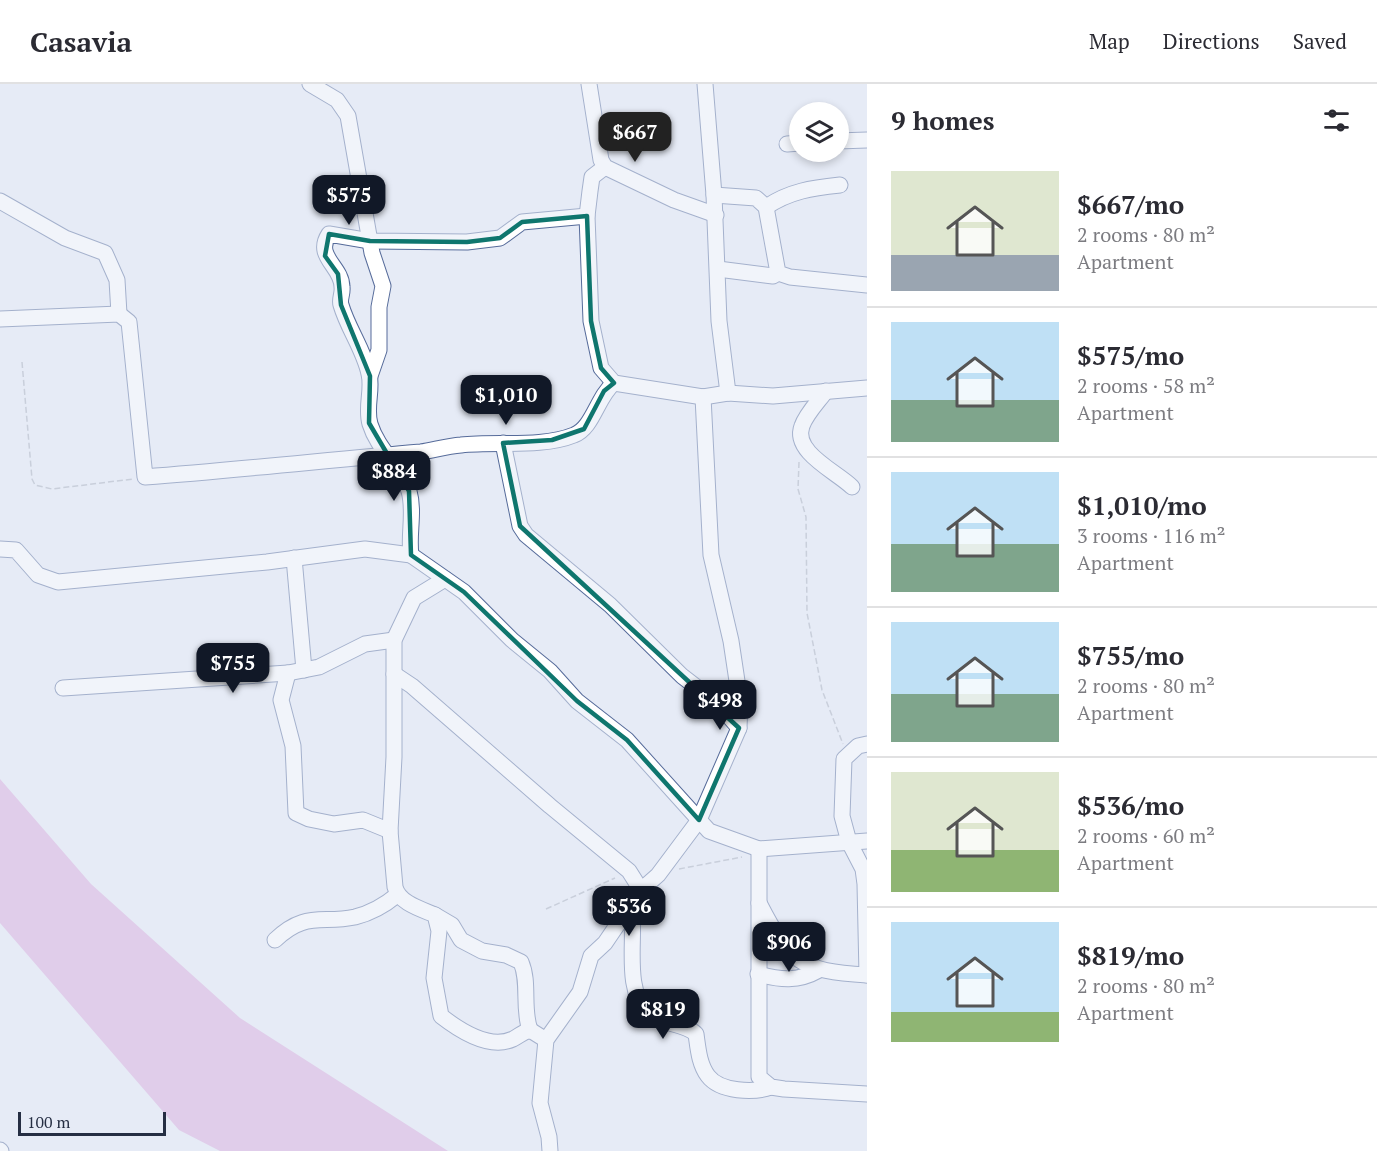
<!DOCTYPE html>
<meta charset="utf-8">
<style>
:root{--surface:#fff;--page:#f2f2f3;--text:#2b2b33;--muted:#7c7c81;--line:#e1e1e2;--accent:#111827}
body{margin:0;font-family:"PT Serif",serif;background:var(--page);color:var(--text);height:100vh;display:flex;flex-direction:column;font-size:22px;white-space:nowrap}
*{box-sizing:border-box;margin:0}
p{font-size:20px;color:var(--muted)}
.icon{flex:none;width:33px;height:33px;fill:none;stroke:currentColor;stroke-width:2;stroke-linecap:round;stroke-linejoin:round}
.map{position:relative;flex:1;overflow:hidden}
.drawer{display:flex;flex-direction:column;background:var(--surface);width:510px}
.drawer>*{flex:none}
.controls{position:absolute;left:789px;top:18px;display:grid;gap:12px}
.controls a{display:grid;place-items:center;width:60px;height:60px;border-radius:50%;background:var(--surface);box-shadow:0 3px 9px #0003;font-size:30px}
.scale{position:absolute;left:18px;bottom:15px;width:148px;box-sizing:border-box;padding-left:6px;border:3px solid #252e43;border-top:0;font-size:16px;line-height:21px;white-space:nowrap;color:#252e43;-webkit-text-stroke:4px #e6ebf6;paint-order:stroke}
.price{position:absolute;translate:-50% -51px;padding:0 14px;border-radius:12px;background:var(--accent);color:#fff;font-size:20px;line-height:39px;filter:drop-shadow(0 2px 3px #0008)}
.price::after{content:'';position:absolute;left:50%;top:36px;width:18px;height:14px;margin-left:-9px;background:inherit;clip-path:polygon(0 0,100% 0,50% 100%)}
.price.current{background:#222;color:#fff}
ul{padding:0;list-style:none}
li{display:flex;align-items:center;gap:18px;height:150px;padding:0 24px}
li+li{border-top:2px solid var(--line)}
li span{display:grid;place-items:center;flex:none;width:168px;height:120px;border-radius:0px;color:#555}
li>.icon{margin-inline-start:auto}
span .icon{width:72px;height:72px;fill:#fffc;stroke-width:1}
li b{font-size:26px}
h2{display:flex;justify-content:space-between;align-items:center;height:72px;padding:0 24px;font-size:26px}
header{display:flex;align-items:center;gap:36px;box-sizing:border-box;height:84px;padding:0 30px;background:var(--surface);border-bottom:2px solid var(--line)}
header strong{font-size:28px}
nav{display:flex;gap:33px;margin-inline-start:auto;font-size:21px}
main{display:flex;flex:1;min-height:0}
.map>svg:first-child{display:block}
</style>
<header>
<strong>Casavia</strong>
<nav><a>Map</a><a>Directions</a><a>Saved</a></nav>
</header>
<main>
<div class="map">
<svg width="867" height="1067" viewBox="0 0 867 1067">
<rect width="100%" height="100%" fill="#e6ebf6"/>
<polygon fill="#d9a9db" points="0,695 91,800 240,934 448,1067 220,1067 179,1046 0,839"/>
<g fill="none" stroke-linecap="round" stroke-linejoin="round">
<defs>
<g id="minor">
<polyline points="310,0 337,16 348,32 372,169 383,202 379,223 379,266 370,292"/>
<polyline points="589,0 601,76 605,83 674,116 716,131"/>
<polyline points="705,0 714,111 719,237 728,309"/>
<polyline points="838,57 867,56"/>
<polyline points="787,60 800,59"/>
<polyline points="605,83 592,93 590,107 587,132 591,237 601,284 614,299 703,313 728,309 773,312 867,304"/>
<polyline points="714,111 756,114 766,123 778,189 790,193 867,201"/>
<polyline points="0,117 65,154 105,169 117,196 119,230"/>
<path d="M766 123C790 107 812 104 840 101"/>
<path d="M587 132 522 138 500 154 467 158 370 157 329 150C314 173 342 182 342 203 343 210 339 215 341 221 348 245 364 266 369 290 373 306 365 323 370 340 378 366 401 383 409 407 415 428 408 450 411 471L464 508 512 556 550 587 577 617 627 656 709 747 759 765 867 757"/>
<polyline points="718,185 773,192 778,189"/>
<path d="M0 235 119 230 129 238 145 393C237 386 329 376 421 368 434 366 447 362 461 361 495 357 542 364 574 351 593 344 597 313 614 299"/>
<path d="M826 307C818 318 806 330 802 342 792 368 837 388 852 403"/>
<polyline points="503,359 520,442 526,451 610,521 682,592 717,619 739,644"/>
<polyline points="0,465 16,466 38,491 58,498 267,478 365,465 411,471"/>
<polyline points="294,474 304,586"/>
<path d="M445 495 414 514 394 556V673L390 747 395 803C399 819 421 825 435 831L439 847 434 894 441 932C459 946 489 966 513 955 519 952 523 948 530 946L546 956"/>
<polyline points="288,589 281,616 293,662 296,729 309,735 334,740 363,736 390,747"/>
<polyline points="394,590 412,602 550,722 629,787 641,806"/>
<polyline points="63,604 288,589 319,583 365,560 394,556"/>
<polyline points="759,765 759,993 771,1003 784,1005 867,1010"/>
<path d="M759 819C790 879 800 887 867 891"/>
<path d="M631 821C637 851 622 906 649 930 662 941 685 939 696 950 698 964 699 980 708 992 720 1008 754 1009 771 1003"/>
<path d="M435 831 452 841 461 856 482 867 506 871 521 878C530 899 522 924 530 946"/>
<path d="M275 856C305 827 321 840 355 833 371 829 385 821 397 811"/>
<path d="M758 890C780 896 798 898 819 886"/>
<polyline points="867,891 865,800 863,785 849,758 842,732 844,675 858,662 867,660"/>
<polyline points="0,1066 1,1067"/>
<polyline points="550,1067 549,1053 540,1019 546,956 580,908 591,872 605,859 641,806 658,791 699,736 739,644 740,617 731,557 711,471 703,313"/>
</g>
</defs>
<use href="#minor" stroke="#566b9a" stroke-width="17"/>
<g stroke="#a7adbb" stroke-width="1.5" stroke-dasharray="6 3" stroke-linecap="butt">
<polyline points="22,278 32,395 35,401 52,405 133,395"/>
<polyline points="799,378 798,405 806,433 807,529 822,606 843,660"/>
<polyline points="679,785 742,773"/>
<polyline points="546,825 615,794"/>
</g>
<use href="#minor" stroke="#fff" stroke-width="15"/>
</g>
<path d="M0 0H867V1067H0ZM587 132 591 237 601 284 614 299 604 307 584 345 552 356 503 359 520 442 739 644 699 736 627 656 577 617 464 508 411 471 409 407 369 339 370 292 341 221 338 190 325 172 329 150 370 157 467 158 500 154 522 138Z" fill="#e6ebf6" fill-opacity=".55" fill-rule="evenodd"/>
<path fill="none" stroke="#0f766e" stroke-width="4.5" stroke-linejoin="round" d="M587 132 591 237 601 284 614 299 604 307 584 345 552 356 503 359 520 442 739 644 699 736 627 656 577 617 464 508 411 471 409 407 369 339 370 292 341 221 338 190 325 172 329 150 370 157 467 158 500 154 522 138Z"/>
</svg>
<div class="controls">
<a><svg class="icon" aria-label="layers" viewBox="0 0 24 24"><path d="M12 4l9 5-9 5-9-5zM3 14l9 5 9-5"/></svg></a>
</div>
<div class="scale">100 m</div>
<b class="price current" style="left:635px;top:79px">$667</b>
<b class="price" style="left:349px;top:142px">$575</b>
<b class="price" style="left:506px;top:342px">$1,010</b>
<b class="price" style="left:394px;top:418px">$884</b>
<b class="price" style="left:233px;top:610px">$755</b>
<b class="price" style="left:720px;top:647px">$498</b>
<b class="price" style="left:629px;top:853px">$536</b>
<b class="price" style="left:789px;top:889px">$906</b>
<b class="price" style="left:663px;top:956px">$819</b>
</div>
<section class="drawer">
<h2>9 homes<svg class="icon" aria-label="filters" viewBox="0 0 24 24"><path d="M4 7h16M4 17h16"/><circle cx="9" cy="7" r="2"/><circle cx="15" cy="17" r="2"/></svg></h2>
<ul>
<li><span style="background:linear-gradient(#dfe7d0 70%,#9aa5b1 0)"><svg class="icon" aria-label="home" viewBox="0 0 24 24"><path d="M3 11l9-7 9 7M6 9v11h12V9"/></svg></span><div><b>$667/mo</b><p>2 rooms · 80 m²</p><p>Apartment</p></div></li>
<li><span style="background:linear-gradient(#bfe0f5 65%,#7fa58c 0)"><svg class="icon" aria-label="home" viewBox="0 0 24 24"><path d="M3 11l9-7 9 7M6 9v11h12V9"/></svg></span><div><b>$575/mo</b><p>2 rooms · 58 m²</p><p>Apartment</p></div></li>
<li><span style="background:linear-gradient(#bfe0f5 60%,#7fa58c 0)"><svg class="icon" aria-label="home" viewBox="0 0 24 24"><path d="M3 11l9-7 9 7M6 9v11h12V9"/></svg></span><div><b>$1,010/mo</b><p>3 rooms · 116 m²</p><p>Apartment</p></div></li>
<li><span style="background:linear-gradient(#bfe0f5 60%,#7fa58c 0)"><svg class="icon" aria-label="home" viewBox="0 0 24 24"><path d="M3 11l9-7 9 7M6 9v11h12V9"/></svg></span><div><b>$755/mo</b><p>2 rooms · 80 m²</p><p>Apartment</p></div></li>
<li><span style="background:linear-gradient(#dfe7d0 65%,#8fb573 0)"><svg class="icon" aria-label="home" viewBox="0 0 24 24"><path d="M3 11l9-7 9 7M6 9v11h12V9"/></svg></span><div><b>$536/mo</b><p>2 rooms · 60 m²</p><p>Apartment</p></div></li>
<li><span style="background:linear-gradient(#bfe0f5 75%,#8fb573 0)"><svg class="icon" aria-label="home" viewBox="0 0 24 24"><path d="M3 11l9-7 9 7M6 9v11h12V9"/></svg></span><div><b>$819/mo</b><p>2 rooms · 80 m²</p><p>Apartment</p></div></li>
</ul>
</section>
</main>
